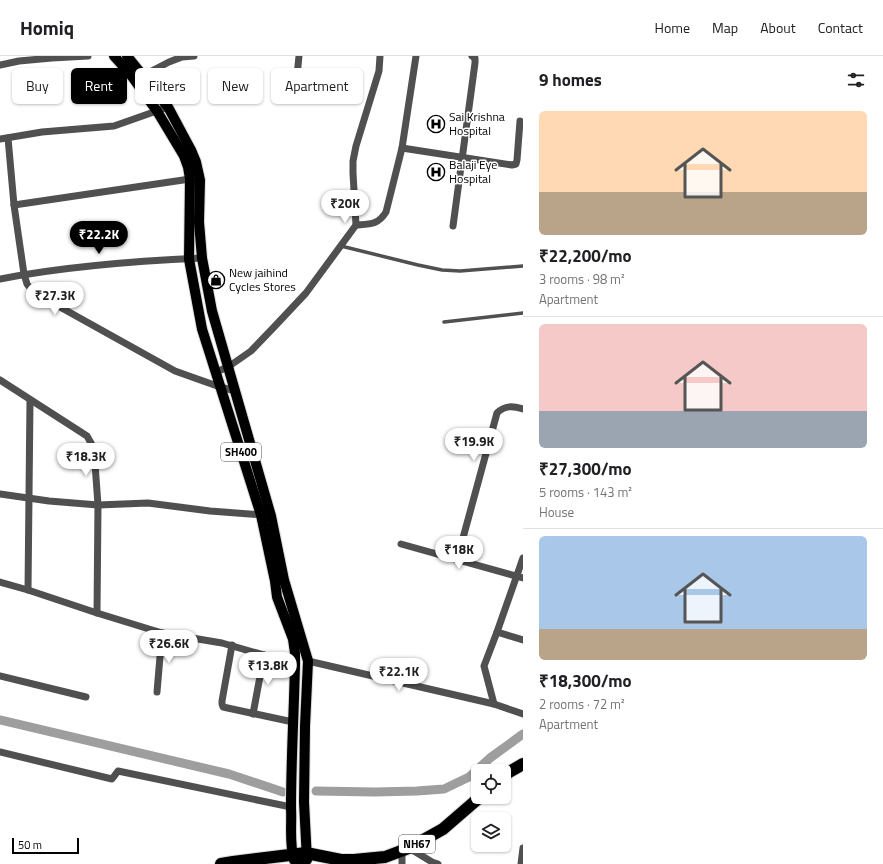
<!DOCTYPE html>
<meta charset="utf-8">
<style>
:root{--surface:#fff;--page:#f2f2f2;--text:#202124;--muted:#757577;--line:#e0e0e0;--accent:#000}
body{margin:0;font-family:"Titillium Web",sans-serif;background:var(--page);color:var(--text);height:100vh;display:flex;flex-direction:column;font-size:15px;white-space:nowrap}
*{box-sizing:border-box;margin:0}
p{font-size:13px;color:var(--muted)}
.icon{flex:none;width:22px;height:22px;fill:none;stroke:currentColor;stroke-width:2;stroke-linecap:round;stroke-linejoin:round}
.map{position:relative;flex:1;overflow:hidden}
.drawer{display:flex;flex-direction:column;background:var(--surface);width:360px}
.drawer>*{flex:none}
.top-card{position:absolute;left:12px;top:12px;width:380px;height:36px;display:flex;gap:8px}
.tools{position:absolute;left:471px;top:708px;display:grid;gap:8px}
.tools a{display:grid;place-items:center;width:40px;height:40px;border-radius:6px;background:var(--surface);box-shadow:0 1px 3px #0004;font-size:20px}
.scale{position:absolute;left:12px;bottom:10px;width:67px;box-sizing:border-box;padding-left:4px;border:2px solid #000;border-top:0;font-size:11px;line-height:14px;white-space:nowrap;color:#000;-webkit-text-stroke:3px #fff;paint-order:stroke}
.price{position:absolute;translate:-50% -34px;padding:0 9px;border-radius:14px;background:#fff;color:#222;font-size:13px;line-height:26px;filter:drop-shadow(0 1px 2px #0008)}
.price::after{content:'';position:absolute;left:50%;top:24px;width:12px;height:9px;margin-left:-6px;background:inherit;clip-path:polygon(0 0,100% 0,50% 100%)}
.price.on{background:var(--accent);color:#fff}
ul{padding:0;list-style:none}
li{display:grid;align-content:center;gap:8px;height:212px;padding:0 16px}
li+li{border-top:1px solid var(--line)}
li span{display:grid;place-items:center;height:124px;border-radius:6px;color:#555}
li>.icon{margin-inline-start:auto}
span .icon{width:72px;height:72px;fill:#fffc;stroke-width:1}
li b{font-size:17px}
h2{display:flex;justify-content:space-between;align-items:center;height:48px;padding:0 16px;font-size:17px}
.tag{padding:0 14px;border-radius:6px;background:var(--surface);box-shadow:0 1px 3px #0004;font-size:14px;line-height:36px}
.tag.on{background:var(--accent);color:#fff}
header{display:flex;align-items:center;gap:24px;box-sizing:border-box;height:56px;padding:0 20px;background:var(--surface);border-bottom:1px solid var(--line)}
header strong{font-size:19px}
nav{display:flex;gap:22px;margin-inline-start:auto;font-size:14px}
main{display:flex;flex:1;min-height:0}
.map>svg:first-child{display:block}
</style>
<header>
<strong>Homiq</strong>
<nav><a>Home</a><a>Map</a><a>About</a><a>Contact</a></nav>
</header>
<main>
<div class="map">
<svg width="523" height="808" viewBox="0 0 523 808">
<rect width="100%" height="100%" fill="#fff"/>
<g fill="none" stroke-linecap="round" stroke-linejoin="round">
<g stroke="#9e9e9e" stroke-width="9">
<polyline points="0,664 229,718 283,736"/>
<polyline points="316,735 375,736 417,735 444,733 469,721 490,702 523,678"/>
</g>
<defs>
<g id="primary">
<path d="M114 0 131 19 157 55 184 100 188 111 190 123 189 203 202 273 261 459 275 525 277 541 293 583 295 597V608C294 656 291 704 291 752 292 769 289 787 294 804L305 808"/>
<polyline points="127,0 168,51 191,94 196,106 200,124 199,166 202,202 212,255 271,460 284,524 308,605 305,670 304,746 307,804"/>
</g>
<g id="highway">
<polyline points="504,719 523,708"/>
<polyline points="221,808 233,806 306,797 341,804 354,804 385,801 409,792 443,773 480,741"/>
</g>
</defs>
<use href="#primary" stroke="#dbdbdb" stroke-width="12"/>
<use href="#highway" stroke="#dbdbdb" stroke-width="14"/>
<g stroke="#505050" stroke-width="3.5">
<polyline points="341,190 418,209 442,214 460,215 523,210"/>
<polyline points="444,266 523,257"/>
</g>
<g stroke="#505050" stroke-width="7">
<polyline points="0,9 19,5 52,2 88,0"/>
<polyline points="140,21 169,6 182,1 194,0"/>
<polyline points="296,30 299,0"/>
<polyline points="8,82 14,149 24,218 27,228 33,236 175,315 220,331 236,335"/>
<polyline points="0,83 42,76 114,70 168,51"/>
<polyline points="402,92 512,109 516,108 517,104 520,65"/>
<polyline points="14,149 190,123"/>
<polyline points="356,169 353,117 353,105 356,90 379,15 380,0"/>
<polyline points="453,170 475,7 475,2 472,0"/>
<path d="M0 223C67 210 134 205 202 202"/>
<path d="M216 316 228 311 251 295 275 270 306 237 356 169C370 168 378 169 386 156L402 92 416 0"/>
<polyline points="0,324 87,380 91,387 94,394 98,449 97,557"/>
<polyline points="0,438 49,445 98,449 148,447 210,455 264,459"/>
<polyline points="401,488 523,522"/>
<path d="M457 504 497 357C505 349 513 350 523 353"/>
<polyline points="0,526 28,534 97,557 162,577 222,587 295,608"/>
<polyline points="28,534 30,344"/>
<polyline points="497,576 523,584"/>
<polyline points="232,589 222,645 222,648 223,651 293,666"/>
<polyline points="308,605 494,648 523,658"/>
<polyline points="0,620 86,641"/>
<polyline points="157,636 162,577"/>
<polyline points="494,648 484,610 497,576 523,502"/>
<polyline points="253,658 264,599"/>
<polyline points="0,696 112,723 118,715 291,751"/>
<polyline points="409,792 432,806 438,808"/>
<polyline points="402,808 402,795"/>
<polyline points="521,808 523,792"/>
</g>
<use href="#primary" stroke="#000" stroke-width="10"/>
<use href="#highway" stroke="#000" stroke-width="12"/>
</g>
<defs>
<symbol id="hospital-ring" viewBox="-11 -11 22 22"><circle r="9.5" fill="#fff" stroke="#000" stroke-width="1.5"/><path d="M-5-5h3v3.5h4V-5h3V5h-3V1.5h-4V5h-3Z" fill="#000"/></symbol>
<symbol id="shop-ring" viewBox="-11 -11 22 22"><circle r="9.5" fill="#fff" stroke="#000" stroke-width="1.5"/><path d="M-5-2.5h2.3a2.7 3.5 0 0 1 5.4 0H5L5.5 6h-11ZM-1.5-2.5h3a1.5 2.3 0 0 0-3 0Z" fill="#000"/></symbol>
</defs>
<g fill-rule="evenodd">
<use href="#hospital-ring" x="426" y="58" width="20" height="20"/>
<use href="#hospital-ring" x="426" y="106" width="20" height="20"/>
<use href="#shop-ring" x="206" y="214" width="20" height="20"/>
</g>
<g text-anchor="middle" stroke-width="3" stroke-linejoin="round" paint-order="stroke">
<g fill="#fff" stroke="#4c4c4c" stroke-width="1">
<rect x="221" y="387" width="40" height="18" rx="3"/>
<rect x="399" y="779" width="36" height="18" rx="3"/>
</g>
<g font-size="11" font-weight="bold" fill="#000">
<text x="241" y="400">SH400</text>
<text x="417" y="792">NH67</text>
</g>
<g font-size="12" fill="#000" stroke="#fff" text-anchor="start">
<text x="449" y="65">Sai Krishna<tspan x="449" dy="14">Hospital</tspan></text>
<text x="449" y="113">Balaji Eye<tspan x="449" dy="14">Hospital</tspan></text>
<text x="229" y="221">New jaihind<tspan x="229" dy="14">Cycles Stores</tspan></text>
</g>
</g>
</svg>
<div class="tools">
<a><svg class="icon" aria-label="locate" viewBox="0 0 24 24"><circle cx="12" cy="12" r="6"/><path d="M12 2v4M12 18v4M2 12h4M18 12h4"/></svg></a>
<a><svg class="icon" aria-label="layers" viewBox="0 0 24 24"><path d="M12 4l9 5-9 5-9-5zM3 14l9 5 9-5"/></svg></a>
</div>
<div class="scale">50 m</div>
<b class="price" style="left:345px;top:168px">₹20K</b>
<b class="price on" style="left:99px;top:199px">₹22.2K</b>
<b class="price" style="left:55px;top:260px">₹27.3K</b>
<b class="price" style="left:474px;top:406px">₹19.9K</b>
<b class="price" style="left:86px;top:421px">₹18.3K</b>
<b class="price" style="left:459px;top:514px">₹18K</b>
<b class="price" style="left:169px;top:608px">₹26.6K</b>
<b class="price" style="left:268px;top:630px">₹13.8K</b>
<b class="price" style="left:399px;top:636px">₹22.1K</b>
<div class="top-card">
<a class="tag">Buy</a>
<a class="tag on">Rent</a>
<a class="tag">Filters</a>
<a class="tag">New</a>
<a class="tag">Apartment</a>
</div>
</div>
<section class="drawer">
<h2>9 homes<svg class="icon" aria-label="filters" viewBox="0 0 24 24"><path d="M4 7h16M4 17h16"/><circle cx="9" cy="7" r="2"/><circle cx="15" cy="17" r="2"/></svg></h2>
<ul>
<li><span style="background:linear-gradient(#ffd9b3 65%,#b9a48a 0)"><svg class="icon" aria-label="home" viewBox="0 0 24 24"><path d="M3 11l9-7 9 7M6 9v11h12V9"/></svg></span><div><b>₹22,200/mo</b><p>3 rooms · 98 m²</p><p>Apartment</p></div></li>
<li><span style="background:linear-gradient(#f6c9c9 70%,#9aa5b1 0)"><svg class="icon" aria-label="home" viewBox="0 0 24 24"><path d="M3 11l9-7 9 7M6 9v11h12V9"/></svg></span><div><b>₹27,300/mo</b><p>5 rooms · 143 m²</p><p>House</p></div></li>
<li><span style="background:linear-gradient(#a9c7e8 75%,#b9a48a 0)"><svg class="icon" aria-label="home" viewBox="0 0 24 24"><path d="M3 11l9-7 9 7M6 9v11h12V9"/></svg></span><div><b>₹18,300/mo</b><p>2 rooms · 72 m²</p><p>Apartment</p></div></li>
</ul>
</section>
</main>
